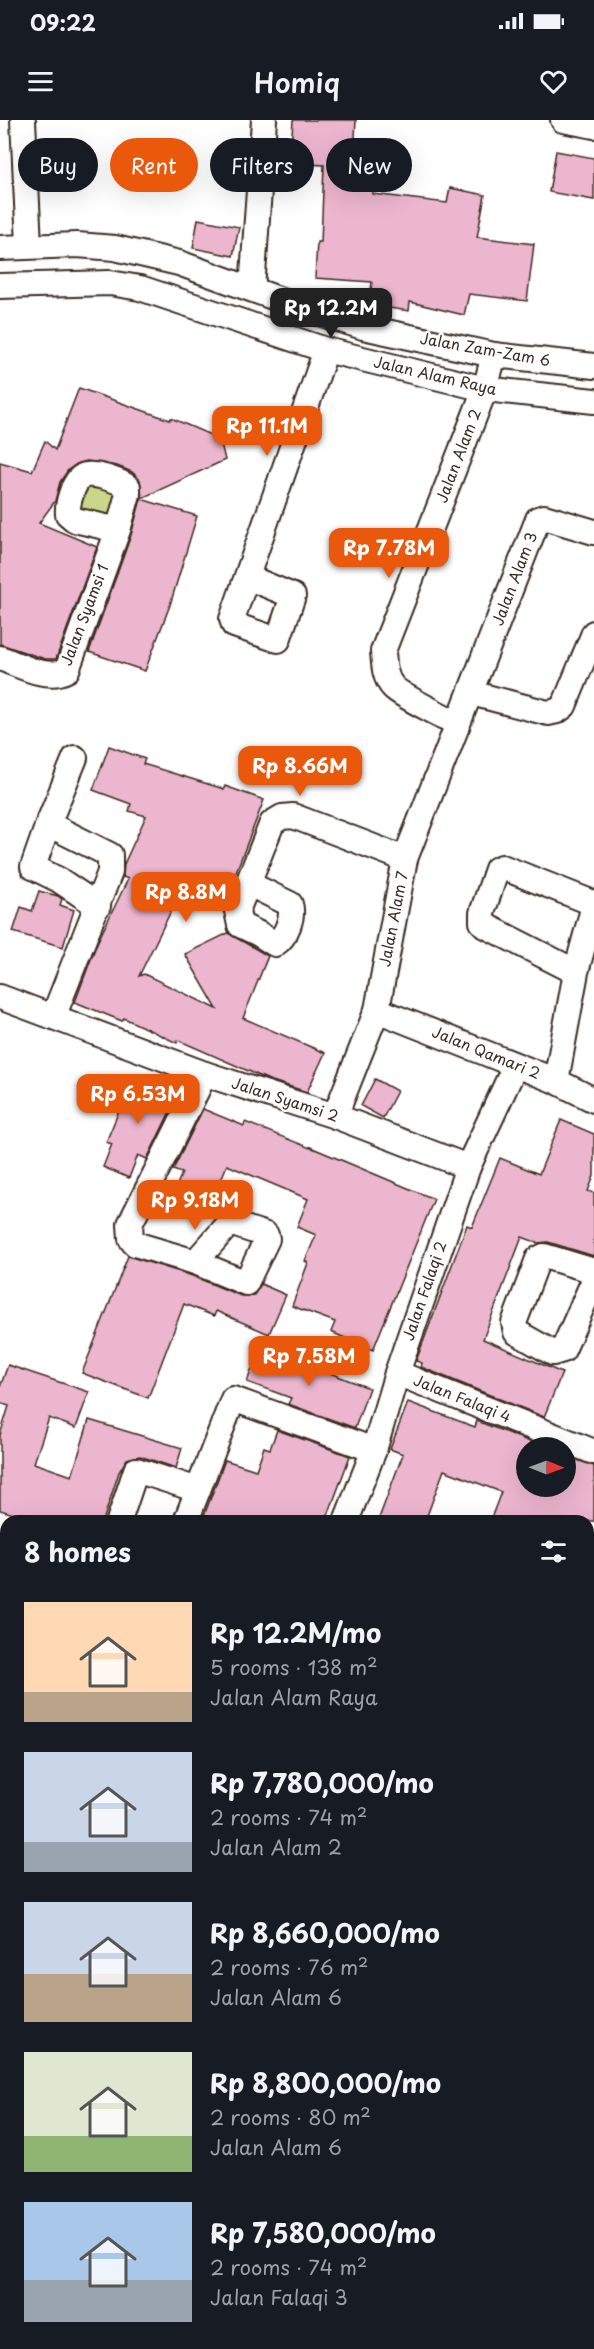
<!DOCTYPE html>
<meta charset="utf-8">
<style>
:root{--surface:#171b24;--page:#242831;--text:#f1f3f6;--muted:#9ea1a6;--accent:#ea580c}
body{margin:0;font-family:"Playpen Sans",sans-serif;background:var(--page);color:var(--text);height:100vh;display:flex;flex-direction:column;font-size:22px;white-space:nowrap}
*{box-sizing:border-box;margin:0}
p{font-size:20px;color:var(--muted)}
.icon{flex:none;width:33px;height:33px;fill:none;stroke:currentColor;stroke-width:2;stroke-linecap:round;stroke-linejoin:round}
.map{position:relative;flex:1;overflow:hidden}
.drawer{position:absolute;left:0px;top:1395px;width:594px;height:834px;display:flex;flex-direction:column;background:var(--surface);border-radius:18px 18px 0 0;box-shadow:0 6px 24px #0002}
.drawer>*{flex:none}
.guide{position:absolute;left:18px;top:18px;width:558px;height:54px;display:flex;gap:12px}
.needle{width:39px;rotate:91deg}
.buttons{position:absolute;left:516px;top:1317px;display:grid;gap:12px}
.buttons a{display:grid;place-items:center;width:60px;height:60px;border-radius:50%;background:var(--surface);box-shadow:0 6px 24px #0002;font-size:30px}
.price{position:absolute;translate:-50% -51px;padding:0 14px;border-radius:12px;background:var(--accent);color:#fff;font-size:20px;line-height:39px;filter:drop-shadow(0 2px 3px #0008)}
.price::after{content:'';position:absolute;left:50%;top:36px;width:18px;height:14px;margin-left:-9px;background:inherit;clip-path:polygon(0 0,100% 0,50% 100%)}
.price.active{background:#222;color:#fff}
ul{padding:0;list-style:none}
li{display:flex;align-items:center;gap:18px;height:150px;padding:0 24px}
li span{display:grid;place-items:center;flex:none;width:168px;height:120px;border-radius:0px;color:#555}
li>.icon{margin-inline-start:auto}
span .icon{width:72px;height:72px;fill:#fffc;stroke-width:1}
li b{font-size:26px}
h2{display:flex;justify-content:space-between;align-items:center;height:72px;padding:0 24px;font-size:26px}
.tag{padding:0 21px;border-radius:27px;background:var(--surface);box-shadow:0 6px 24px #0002;font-size:21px;line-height:54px}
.tag.active{background:var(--accent);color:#fff}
.status{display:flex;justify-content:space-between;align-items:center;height:42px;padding:0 30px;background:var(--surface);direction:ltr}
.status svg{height:16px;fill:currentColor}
header{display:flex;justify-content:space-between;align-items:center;height:78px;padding:0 24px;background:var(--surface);font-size:27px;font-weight:600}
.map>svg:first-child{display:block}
</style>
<div class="status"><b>09:22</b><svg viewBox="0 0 49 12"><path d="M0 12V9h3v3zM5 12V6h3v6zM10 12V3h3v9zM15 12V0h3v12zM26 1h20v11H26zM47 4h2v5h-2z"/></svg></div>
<header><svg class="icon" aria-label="menu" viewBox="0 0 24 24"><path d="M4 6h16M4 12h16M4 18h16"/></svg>Homiq<svg class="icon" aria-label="heart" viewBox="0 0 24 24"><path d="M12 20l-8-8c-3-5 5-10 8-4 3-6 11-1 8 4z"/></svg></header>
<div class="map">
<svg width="594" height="2229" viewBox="0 0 594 2229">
<rect width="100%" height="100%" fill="#fff"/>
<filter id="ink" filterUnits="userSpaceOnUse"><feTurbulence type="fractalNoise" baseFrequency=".0167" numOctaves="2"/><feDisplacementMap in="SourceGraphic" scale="12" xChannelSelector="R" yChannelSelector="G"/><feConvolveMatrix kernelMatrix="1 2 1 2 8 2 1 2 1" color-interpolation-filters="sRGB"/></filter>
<g filter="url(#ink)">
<polygon fill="#cad78b" stroke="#828054" stroke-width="1.5" points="84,355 128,367 115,402 68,394"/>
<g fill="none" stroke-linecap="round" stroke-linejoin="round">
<g stroke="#6f869b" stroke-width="8">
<polyline points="0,1710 6,1711"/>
<polyline points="588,1943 594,1949"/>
</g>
</g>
<g fill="#ecb6ce" stroke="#3b2a1e" stroke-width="1.5">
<polygon points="293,0 356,0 352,66 373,67 373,74 447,83 450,68 485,75 477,117 534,124 527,181 469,174 464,195 410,182 409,191 369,185 372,162 315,158 317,122 321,122 324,45 290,43"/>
<polygon points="556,31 594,38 594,80 549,72"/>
<polygon points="198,99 239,107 233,136 193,128"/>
<polygon points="79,268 170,300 171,298 220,319 225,340 142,378 140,360 132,352 117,346 87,341 78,343 68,350 60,362 55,381 39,403 97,427 56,539 45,539 0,524 0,342 32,351 45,321 55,330"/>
<polygon points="141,379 197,396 170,485 145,551 89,532 131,415"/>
<polygon points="109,626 145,639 143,644 224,669 225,666 264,680 234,757 223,791 178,777 139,856 144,854 217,889 185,834 228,813 268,836 243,898 325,933 307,972 269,960 178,920 177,923 124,898 122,901 75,882 97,823 128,759 123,757 124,744 146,696 129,691 131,684 93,670"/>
<polygon points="39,771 58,776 62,779 60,785 74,790 63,827 13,812 21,787 32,791"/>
<polygon points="133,957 178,975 147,1039 138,1035 129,1058 103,1047 112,1024 106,1022"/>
<polygon points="375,959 397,971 383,998 361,986"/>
<polygon points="203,989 244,1006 245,1002 310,1028 310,1027 434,1079 373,1230 331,1212 335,1202 292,1186 308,1143 305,1141 316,1115 297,1107 308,1079 227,1045 207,1094 171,1079 182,1053 173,1050"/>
<polygon points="561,1000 594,1014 594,1056 588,1071 594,1073 594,1136 548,1122 538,1123 522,1117 483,1219 562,1253 544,1297 421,1247 422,1243 416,1241 467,1105 472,1107 500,1038 539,1054"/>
<polygon points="128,1136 190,1155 241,1176 254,1175 261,1164 286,1175 269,1214 216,1191 214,1196 184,1184 148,1278 82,1253"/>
<polygon points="260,1226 369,1268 355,1308 288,1284 291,1278 247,1262"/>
<polygon points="8,1245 89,1272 76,1308 49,1298 34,1343 72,1356 89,1300 182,1328 176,1348 140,1336 127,1339 119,1352 103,1401 23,1401 24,1397 0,1390 0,1315 9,1286 0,1283 0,1267"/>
<polygon points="408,1282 475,1307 477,1301 533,1323 531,1328 526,1328 526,1366 566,1366 566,1336 594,1346 594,1401 490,1401 501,1372 444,1350 425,1401 378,1401 403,1334 390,1329"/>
<polygon points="277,1310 350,1336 326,1401 202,1401 225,1340 256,1350 264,1327 270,1329"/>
</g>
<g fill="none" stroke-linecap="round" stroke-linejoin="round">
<polyline stroke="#d8d4d2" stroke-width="24" stroke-dasharray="24 12" stroke-linecap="butt" points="588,1782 594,1784"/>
<defs>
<g id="street">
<polyline points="23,0 29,125"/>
<polyline points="563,0 594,6"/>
<polyline points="0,128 77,125 115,128 179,143 303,188 363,207 494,235 594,246"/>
<polyline points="0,166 110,163 140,168 326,230 485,269 594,281"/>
<polyline points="252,169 264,0"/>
<polyline points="247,457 293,476 278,520 234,505 232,499 326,230"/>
<path d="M0 538C20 545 47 561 67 550L118 410 128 374V367C120 361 91 351 83 356 73 361 67 384 68 394L75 400 118 410"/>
<polyline points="471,573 548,593 557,591 564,586 594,513"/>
<path d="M458 604C445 597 401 576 393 567 384 557 384 544 383 531L485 269 494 235"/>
<polyline points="48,704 75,638"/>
<path d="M247 763 290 784C294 797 286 817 275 824L259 814 240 805 237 791 272 703 282 697 293 696 405 739"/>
<polyline points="0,877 205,954 335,996 468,1047"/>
<polyline points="377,890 556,961 594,980"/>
<polyline points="54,895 110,752 110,735 48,704 33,747 59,760 98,786"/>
<polyline points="556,961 576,852 593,789 588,781 502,747 497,749 482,793 482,802 486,806 576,852"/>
<polyline points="335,996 377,890 405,739 538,399 544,397 594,412"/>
<polyline points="195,1142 228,1105 233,1104 266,1115 267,1119 246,1163 195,1142 135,1124 131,1119 130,1104 205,954"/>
<polyline points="594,1151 544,1136 538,1139 514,1203 516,1212 553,1233 563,1230 594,1160"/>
<polyline points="397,1253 594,1332"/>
<polyline points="119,1401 136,1350 198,1370"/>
<polyline points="186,1401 233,1279 374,1330"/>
<polyline points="346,1401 374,1330 397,1253 468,1047 515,946"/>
<polyline points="588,1487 594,1489"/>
<polyline points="0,1611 6,1613"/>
<polyline points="588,1680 594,1665"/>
<polyline points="0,1782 6,1784"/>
<polyline points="588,2005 594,2007"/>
<polyline points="0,2190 6,2174"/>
<polyline points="588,2204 594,2188"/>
<polyline points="188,2229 190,2223"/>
<polyline points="393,2229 395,2223"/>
<polyline points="579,2229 581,2223"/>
</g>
</defs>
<use href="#street" stroke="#3b2a1e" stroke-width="28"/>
<use href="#street" stroke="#fff" stroke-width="24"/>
</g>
</g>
<g text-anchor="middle" stroke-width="4.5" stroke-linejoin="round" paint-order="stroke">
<g font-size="15" fill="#3b2a1e" stroke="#fff">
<text transform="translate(485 230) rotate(10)" y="5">Jalan Zam-Zam 6</text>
<text transform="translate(435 256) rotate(13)" y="5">Jalan Alam Raya</text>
<text transform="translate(459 336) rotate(-69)" y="5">Jalan Alam 2</text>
<text transform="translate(515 459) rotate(-69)" y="5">Jalan Alam 3</text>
<text transform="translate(85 495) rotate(-69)" y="5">Jalan Syamsi 1</text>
<text transform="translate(394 799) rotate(-79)" y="5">Jalan Alam 7</text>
<text transform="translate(486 933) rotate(22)" y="5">Jalan Qamari 2</text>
<text transform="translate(285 980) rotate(18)" y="5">Jalan Syamsi 2</text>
<text transform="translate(425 1171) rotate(-71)" y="5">Jalan Falaqi 2</text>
<text transform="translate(462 1279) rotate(22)" y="5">Jalan Falaqi 4</text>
</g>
</g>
</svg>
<div class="buttons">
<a><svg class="needle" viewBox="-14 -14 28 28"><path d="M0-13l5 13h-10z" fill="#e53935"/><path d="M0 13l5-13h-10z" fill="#9ea1a6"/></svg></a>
</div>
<b class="price active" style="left:331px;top:219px">Rp 12.2M</b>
<b class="price" style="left:267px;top:337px">Rp 11.1M</b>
<b class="price" style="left:389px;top:459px">Rp 7.78M</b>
<b class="price" style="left:300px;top:677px">Rp 8.66M</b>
<b class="price" style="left:186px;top:803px">Rp 8.8M</b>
<b class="price" style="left:138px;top:1005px">Rp 6.53M</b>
<b class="price" style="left:195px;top:1111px">Rp 9.18M</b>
<b class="price" style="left:309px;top:1267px">Rp 7.58M</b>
<div class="guide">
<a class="tag">Buy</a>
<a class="tag active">Rent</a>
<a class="tag">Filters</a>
<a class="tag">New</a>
</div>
<section class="drawer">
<h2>8 homes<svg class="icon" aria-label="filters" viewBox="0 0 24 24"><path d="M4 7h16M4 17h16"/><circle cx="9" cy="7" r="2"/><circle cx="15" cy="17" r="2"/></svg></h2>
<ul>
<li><span style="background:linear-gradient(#ffd9b3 75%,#b9a48a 0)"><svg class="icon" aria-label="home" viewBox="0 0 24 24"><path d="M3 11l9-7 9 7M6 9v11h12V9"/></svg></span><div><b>Rp 12.2M/mo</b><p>5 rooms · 138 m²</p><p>Jalan Alam Raya</p></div></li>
<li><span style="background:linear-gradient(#c9d6e8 75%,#9aa5b1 0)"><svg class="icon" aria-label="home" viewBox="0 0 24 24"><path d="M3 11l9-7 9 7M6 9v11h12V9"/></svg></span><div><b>Rp 7,780,000/mo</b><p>2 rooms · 74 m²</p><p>Jalan Alam 2</p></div></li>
<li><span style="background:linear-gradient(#c9d6e8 60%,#b9a48a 0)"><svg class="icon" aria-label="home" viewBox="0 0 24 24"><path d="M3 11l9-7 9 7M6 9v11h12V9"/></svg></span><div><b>Rp 8,660,000/mo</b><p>2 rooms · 76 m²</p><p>Jalan Alam 6</p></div></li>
<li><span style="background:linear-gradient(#dfe7d0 70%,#8fb573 0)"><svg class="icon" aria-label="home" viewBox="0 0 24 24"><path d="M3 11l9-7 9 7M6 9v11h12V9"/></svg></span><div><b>Rp 8,800,000/mo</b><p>2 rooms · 80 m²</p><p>Jalan Alam 6</p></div></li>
<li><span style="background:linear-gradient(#a9c7e8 65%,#9aa5b1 0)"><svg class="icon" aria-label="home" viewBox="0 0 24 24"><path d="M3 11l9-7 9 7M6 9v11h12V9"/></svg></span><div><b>Rp 7,580,000/mo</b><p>2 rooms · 74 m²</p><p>Jalan Falaqi 3</p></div></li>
</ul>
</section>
</div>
